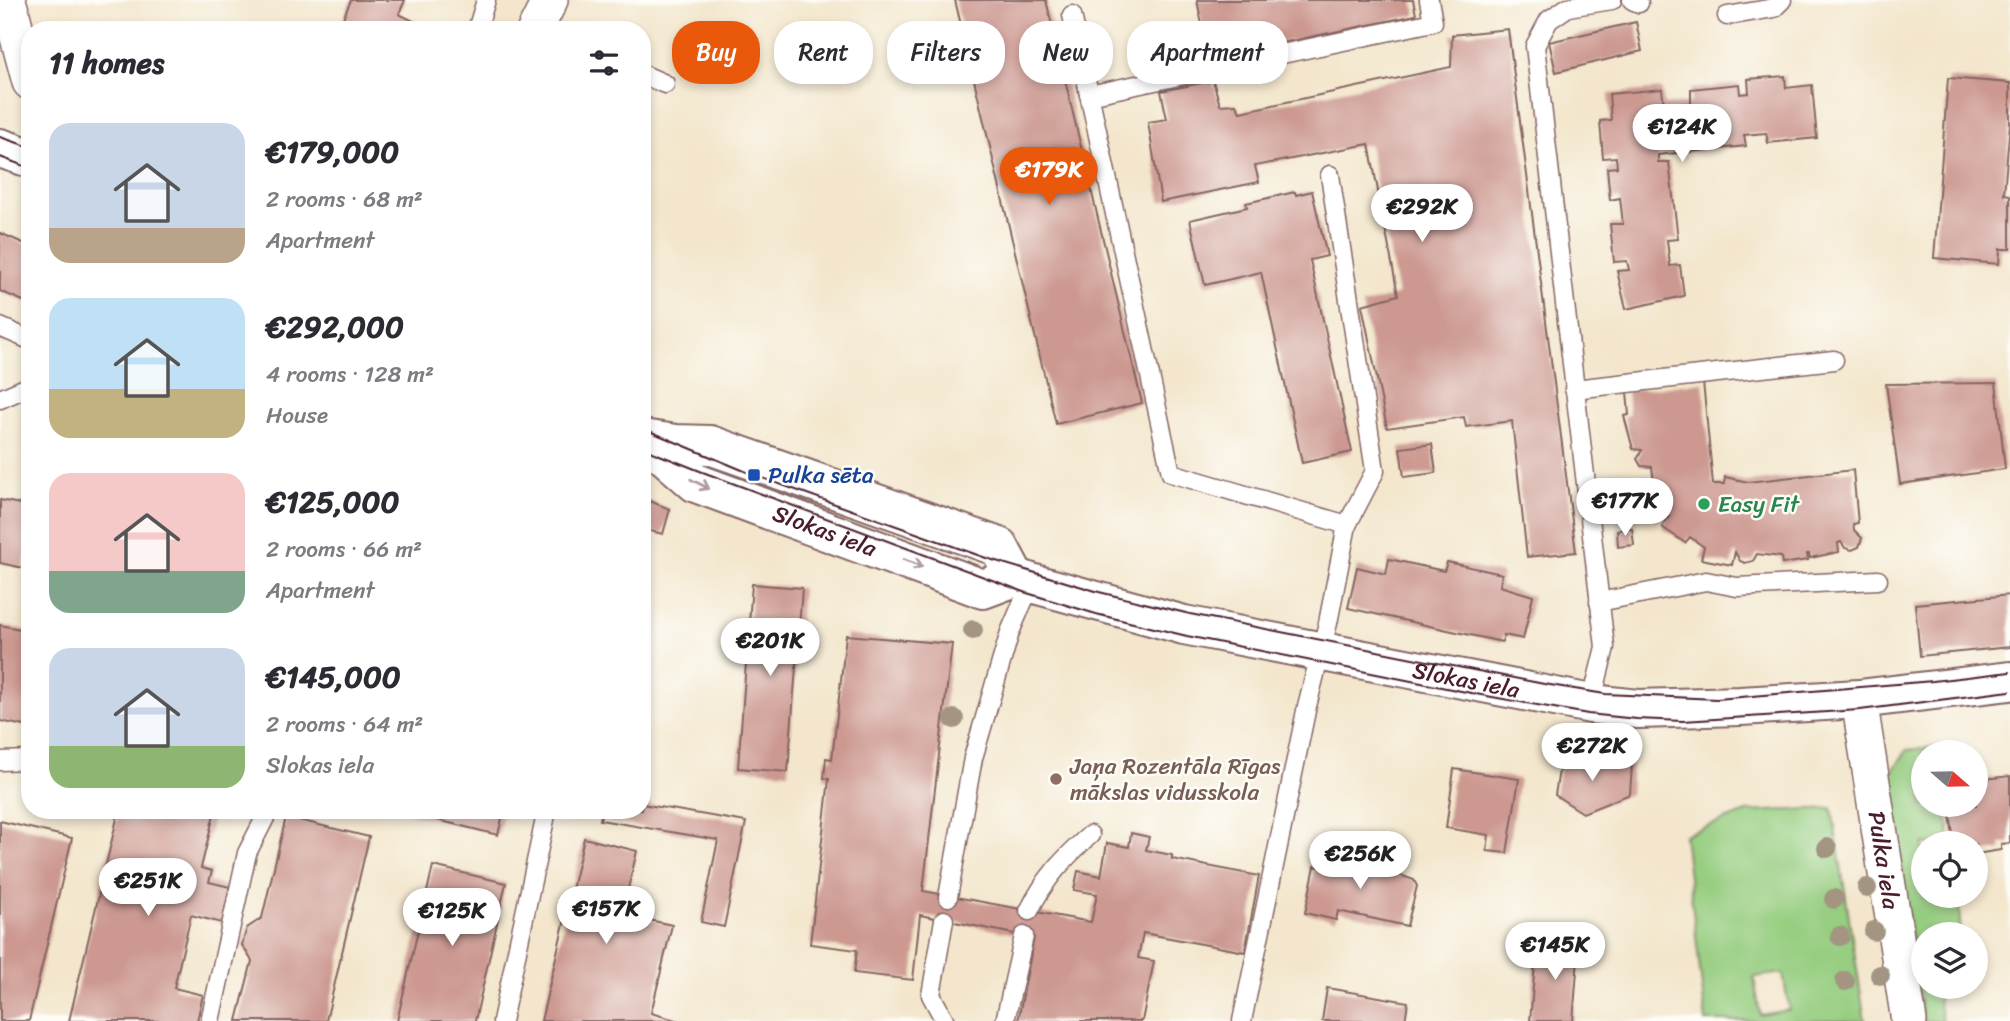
<!DOCTYPE html>
<meta charset="utf-8">
<style>
:root{--surface:#fff;--page:#f7f7f7;--text:#2b2b33;--muted:#7c7c81;--accent:#ea580c}
body{margin:0;font-family:Sriracha,sans-serif;background:var(--page);color:var(--text);height:100vh;display:flex;flex-direction:column;font-size:26px;white-space:nowrap}
*{box-sizing:border-box;margin:0}
p{font-size:23px;color:var(--muted)}
.icon{flex:none;width:38px;height:38px;fill:none;stroke:currentColor;stroke-width:2;stroke-linecap:round;stroke-linejoin:round}
.map{position:relative;flex:1;overflow:hidden}
.drawer{position:absolute;left:21px;top:21px;width:630px;height:798px;display:flex;flex-direction:column;background:var(--surface);border-radius:28px;box-shadow:0 4px 10px #0003}
.drawer>*{flex:none}
.hud{position:absolute;left:672px;top:21px;width:665px;height:63px;display:flex;gap:14px}
.needle{width:46px;rotate:110deg}
.controls{position:absolute;left:1911px;top:740px;display:grid;gap:14px}
.controls a{display:grid;place-items:center;width:77px;height:77px;border-radius:50%;background:var(--surface);box-shadow:0 4px 10px #0003;font-size:35px}
.price{position:absolute;translate:-50% -60px;padding:0 16px;border-radius:24px;background:#fff;color:#222;font-size:23px;line-height:46px;filter:drop-shadow(0 2px 4px #0008)}
.price::after{content:'';position:absolute;left:50%;top:42px;width:21px;height:16px;margin-left:-10px;background:inherit;clip-path:polygon(0 0,100% 0,50% 100%)}
.price.on{background:var(--accent);color:#fff}
ul{padding:0;list-style:none}
li{display:flex;align-items:center;gap:21px;height:175px;padding:0 28px}
li span{display:grid;place-items:center;flex:none;width:196px;height:140px;border-radius:21px;color:#555}
li>.icon{margin-inline-start:auto}
span .icon{width:84px;height:84px;fill:#fffc;stroke-width:1}
li b{font-size:30px}
h2{display:flex;justify-content:space-between;align-items:center;height:84px;padding:0 28px;font-size:30px}
.chip{padding:0 24px;border-radius:28px;background:var(--surface);box-shadow:0 4px 10px #0003;font-size:24px;line-height:63px}
.chip.on{background:var(--accent);color:#fff}
.map>svg:first-child{display:block}
</style>
<div class="map">
<svg width="2010" height="1021" viewBox="0 0 2010 1021">
<rect width="100%" height="100%" fill="#fdfcf7"/>
<filter id="ink" filterUnits="userSpaceOnUse"><feTurbulence type="fractalNoise" baseFrequency=".0143" numOctaves="2"/><feDisplacementMap in="SourceGraphic" scale="14" xChannelSelector="R" yChannelSelector="G"/><feConvolveMatrix kernelMatrix="1 2 1 2 8 2 1 2 1" color-interpolation-filters="sRGB"/></filter>
<filter id="wash" filterUnits="userSpaceOnUse"><feTurbulence type="fractalNoise" baseFrequency=".00686" numOctaves="4" result="noise"/><feDisplacementMap in="SourceGraphic" scale="28" xChannelSelector="R" yChannelSelector="G"/><feGaussianBlur stdDeviation="1.57" result="paint"/><feColorMatrix in="noise" values="0 0 0 0 0 0 0 0 0 0 0 0 0 0 0 0 0 1.4 0 .05"/><feComposite in="paint" operator="in"/></filter>
<g filter="url(#wash)">
<rect width="100%" height="100%" fill="#f3e6cc"/>
<g fill="#96cd80" stroke="#707656" stroke-width="2" fill-rule="evenodd">
<polygon points="1943,746 1944,752 1923,752 1923,805 1945,805 1951,843 1923,844 1923,896 1958,896 1961,934 1923,934 1923,987 1936,987 1942,1021 1923,1021 1891,797 1892,772 1907,750"/>
<path d="M1832 808 1865 1021H1706L1684 835 1747 812ZM1783 973 1789 1010 1760 1015 1754 977Z"/>
</g>
<g id="blocks">
<g fill="#cc9890">
<polygon points="351,0 405,0 399,14 432,30 338,30"/>
<polygon points="955,0 1046,0 1142,403 1056,424"/>
<polygon points="1197,0 1413,0 1416,15 1209,58"/>
<polygon points="1636,22 1642,51 1556,72 1549,42"/>
<polygon points="1508,29 1576,552 1527,557 1512,421 1466,427 1464,417 1387,428 1362,305 1398,295 1369,144 1255,166 1259,182 1161,202 1148,122 1167,119 1161,91 1213,81 1220,105 1236,104 1240,112 1451,67 1452,35"/>
<polygon points="1785,76 1786,88 1812,85 1817,138 1768,143 1766,133 1744,135 1746,146 1658,155 1658,162 1669,162 1678,239 1667,240 1670,266 1680,265 1684,296 1626,309 1617,271 1629,270 1627,261 1614,262 1610,224 1623,224 1620,198 1610,200 1607,168 1617,167 1616,157 1603,158 1600,121 1611,120 1609,94 1662,89 1664,105 1691,103 1691,89 1739,84 1740,94 1749,93 1748,79"/>
<polygon points="1948,78 2010,83 2010,123 2004,194 2010,195 2010,249 2000,249 1999,264 1934,258"/>
<polygon points="1312,191 1327,256 1310,260 1352,452 1302,463 1261,272 1205,285 1190,220 1247,207 1246,203 1295,192 1296,195"/>
<polygon points="0,233 30,246 30,304 0,291"/>
<polygon points="1703,382 1713,484 1724,484 1725,477 1748,482 1853,470 1858,523 1853,524 1854,530 1862,538 1859,547 1852,550 1845,548 1841,542 1838,543 1839,552 1810,558 1809,554 1807,554 1808,560 1782,564 1781,557 1757,554 1753,561 1745,563 1740,561 1735,552 1732,565 1701,559 1704,547 1690,537 1685,543 1662,527 1669,516 1662,517 1653,491 1655,491 1652,467 1641,466 1637,459 1642,450 1633,449 1624,416 1629,415 1627,391"/>
<polygon points="1996,383 2005,469 1900,484 1886,384"/>
<polygon points="1432,444 1436,473 1404,477 1400,448"/>
<polygon points="0,500 30,506 30,536 23,568 0,563"/>
<polygon points="647,500 670,509 663,534 642,529"/>
<polygon points="1632,528 1634,545 1618,547 1617,530"/>
<polygon points="1389,559 1444,571 1447,562 1502,574 1500,586 1533,596 1523,639 1504,635 1502,642 1348,608 1357,567 1386,574"/>
<polygon points="752,584 802,588 788,772 738,768"/>
<polygon points="2010,595 2010,647 1920,656 1915,604"/>
<polygon points="0,625 30,631 30,727 0,721"/>
<polygon points="846,635 952,644 923,891 1091,922 1097,894 1074,890 1078,871 1101,876 1107,843 1129,847 1131,833 1149,837 1146,850 1172,855 1172,859 1259,876 1245,952 1143,933 1138,958 1154,961 1142,1021 1018,1021 1034,938 920,915 913,980 854,973 857,950 810,944 829,779 824,778 826,758 832,759"/>
<polygon points="1561,758 1632,764 1630,794 1583,813 1555,795"/>
<polygon points="1454,769 1519,779 1507,853 1487,851 1489,835 1446,828"/>
<polygon points="2010,776 2010,843 2001,844 2001,850 1976,854 1976,844 1954,844 1949,805 1976,805 1976,780"/>
<polygon points="642,804 746,822 724,927 701,922 718,840 600,820 602,810 642,810"/>
<polygon points="119,810 215,810 201,868 212,871 209,882 230,887 222,923 191,915 174,988 203,995 197,1021 69,1021"/>
<polygon points="397,810 504,810 498,835"/>
<polygon points="286,817 369,837 326,1021 237,1021 252,961 242,945 247,928 262,918"/>
<polygon points="0,821 72,838 29,1021 0,1021"/>
<polygon points="584,838 637,851 622,914 672,925 651,1013 679,1021 541,1021"/>
<polygon points="1327,855 1398,870 1397,874 1414,880 1417,886 1407,926 1338,911 1336,920 1305,913 1315,866 1319,867 1321,861 1325,862"/>
<polygon points="433,866 506,883 475,1021 397,1021"/>
<polygon points="1537,941 1579,945 1573,1021 1530,1021"/>
<polygon points="1327,988 1408,1002 1405,1021 1322,1021"/>
</g>
</g>
</g>
<g filter="url(#ink)">
<use href="#blocks" fill-opacity="0" stroke="#856563" stroke-width="2"/>
<g fill="none" stroke-linecap="round" stroke-linejoin="round">
<defs>
<g id="service">
<polyline points="1632,0 1639,3"/>
<polyline points="1072,15 1171,473 1347,525"/>
<polyline points="1727,16 1774,8 1782,0"/>
<polyline points="477,30 486,0"/>
<polyline points="642,74 665,84"/>
<polyline points="1089,95 1433,22 1429,0"/>
<polyline points="0,327 30,340"/>
<polyline points="1574,389 1834,360"/>
<polyline points="0,399 30,386"/>
<polyline points="1599,602 1706,581 1737,587 1878,580"/>
<polyline points="1591,704 1605,647 1535,46 1549,20 1568,7 1612,0"/>
<polyline points="0,761 30,760"/>
<polyline points="948,897 973,758 1010,632 1031,583"/>
<path d="M1029 911C1045 878 1064 858 1090 835"/>
<polyline points="944,920 931,995 945,1021"/>
<polyline points="210,1021 247,853 269,810"/>
<polyline points="502,1021 547,810"/>
<polyline points="1005,1021 1024,936"/>
<polyline points="1242,1021 1307,706 1328,623 1347,525 1375,471 1330,175"/>
</g>
<g id="minor">
<polyline points="8,0 30,82"/>
<polyline points="535,30 550,0"/>
<path id="s1" d="M1859 699 1909 1021"/>
</g>
<g id="tertiary">
<polyline points="0,148 30,158"/>
<path id="s2" d="M642 439 676 444 710 445 999 547 1015 577 1031 583 1184 625 1591 704 1638 709 1740 706 1859 699 2010 681"/>
<path id="s3" d="M648 441 696 483 983 589 1015 577"/>
</g>
</defs>
<use href="#service" stroke="#856563" stroke-width="21"/>
<use href="#minor" stroke="#856563" stroke-width="38"/>
<use href="#tertiary" stroke="#856563" stroke-width="42"/>
<use href="#service" stroke="#fff" stroke-width="18"/>
<use href="#minor" stroke="#fff" stroke-width="35"/>
<use href="#tertiary" stroke="#fff" stroke-width="38"/>
<g stroke="#4a1f2b" stroke-width="2">
<polyline points="0,137 30,147"/>
<polyline points="0,157 30,168"/>
<polyline points="642,428 754,475 986,558 1099,592 1190,614 1544,684 1605,694 1717,699 1933,681 2010,672"/>
<polyline points="642,448 700,471 1027,593 1096,614 1187,636 1481,695 1588,714 1637,719 1683,721 1860,710 2010,691"/>
</g>
</g>
<g fill="#a39581">
<circle cx="973" cy="630" r="10"/>
<circle cx="954" cy="719" r="10"/>
<circle cx="1827" cy="848" r="10"/>
<circle cx="1867" cy="888" r="10"/>
<circle cx="1834" cy="899" r="10"/>
<circle cx="1874" cy="931" r="10"/>
<circle cx="1840" cy="936" r="10"/>
<circle cx="1880" cy="975" r="10"/>
<circle cx="1845" cy="981" r="10"/>
</g>
<defs><path id="oneway-shaft" d="M-6 0H5M1.5-3L5.5 0L1.5 3" fill="none" stroke-width="1.6" stroke-linecap="round" stroke-linejoin="round" transform="scale(1.75)"/></defs>
<g stroke="#ae9aa0">
<use href="#oneway-shaft" transform="translate(700 484) rotate(27)"/>
<use href="#oneway-shaft" transform="translate(913 563) rotate(20)"/>
</g>
</g>
<rect fill="#1a4fb4" stroke="#fdfcf7" stroke-width="2.5" x="747" y="468" width="14" height="14" rx="3.5"/>
<circle fill="#2e9e5b" stroke="#fdfcf7" stroke-width="2.5" cx="1704" cy="504" r="7"/>
<circle fill="#8d6e63" stroke="#fdfcf7" stroke-width="2.5" cx="1056" cy="779" r="7"/>
<g text-anchor="middle" stroke-width="5" stroke-linejoin="round" paint-order="stroke">
<g font-size="23" fill="#164399" stroke="#fdfcf7" text-anchor="start">
<text x="768" y="483">Pulka sēta</text>
</g>
<g font-size="23" fill="#27864d" stroke="#fdfcf7" text-anchor="start">
<text x="1718" y="512">Easy Fit</text>
</g>
<g font-size="23" fill="#4a1f2b" stroke="#fdfcf7">
<text dy="8" stroke="none"><textPath href="#s3" startOffset="201">Slokas iela</textPath></text>
<text dy="8" stroke="none"><textPath href="#s2" startOffset="872">Slokas iela</textPath></text>
<text dy="8" stroke="none"><textPath href="#s1" startOffset="163">Pulka iela</textPath></text>
</g>
<g font-size="23" fill="#785e54" stroke="#fdfcf7" text-anchor="start">
<text x="1070" y="774">Jaņa Rozentāla Rīgas<tspan x="1070" dy="26">mākslas vidusskola</tspan></text>
</g>
</g>
</svg>
<div class="controls">
<a><svg class="needle" viewBox="-14 -14 28 28"><path d="M0-13l5 13h-10z" fill="#e53935"/><path d="M0 13l5-13h-10z" fill="#7c7c81"/></svg></a>
<a><svg class="icon" aria-label="locate" viewBox="0 0 24 24"><circle cx="12" cy="12" r="6"/><path d="M12 2v4M12 18v4M2 12h4M18 12h4"/></svg></a>
<a><svg class="icon" aria-label="layers" viewBox="0 0 24 24"><path d="M12 4l9 5-9 5-9-5zM3 14l9 5 9-5"/></svg></a>
</div>
<b class="price" style="left:1682px;top:164px">€124K</b>
<b class="price on" style="left:1049px;top:207px">€179K</b>
<b class="price" style="left:1422px;top:244px">€292K</b>
<b class="price" style="left:1625px;top:538px">€177K</b>
<b class="price" style="left:770px;top:678px">€201K</b>
<b class="price" style="left:1592px;top:783px">€272K</b>
<b class="price" style="left:1360px;top:891px">€256K</b>
<b class="price" style="left:148px;top:918px">€251K</b>
<b class="price" style="left:606px;top:946px">€157K</b>
<b class="price" style="left:452px;top:948px">€125K</b>
<b class="price" style="left:1555px;top:982px">€145K</b>
<div class="hud">
<a class="chip on">Buy</a>
<a class="chip">Rent</a>
<a class="chip">Filters</a>
<a class="chip">New</a>
<a class="chip">Apartment</a>
</div>
<section class="drawer">
<h2>11 homes<svg class="icon" aria-label="filters" viewBox="0 0 24 24"><path d="M4 7h16M4 17h16"/><circle cx="9" cy="7" r="2"/><circle cx="15" cy="17" r="2"/></svg></h2>
<ul>
<li><span style="background:linear-gradient(#c9d6e8 75%,#b9a48a 0)"><svg class="icon" aria-label="home" viewBox="0 0 24 24"><path d="M3 11l9-7 9 7M6 9v11h12V9"/></svg></span><div><b>€179,000</b><p>2 rooms · 68 m²</p><p>Apartment</p></div></li>
<li><span style="background:linear-gradient(#bfe0f5 65%,#c2b280 0)"><svg class="icon" aria-label="home" viewBox="0 0 24 24"><path d="M3 11l9-7 9 7M6 9v11h12V9"/></svg></span><div><b>€292,000</b><p>4 rooms · 128 m²</p><p>House</p></div></li>
<li><span style="background:linear-gradient(#f6c9c9 70%,#7fa58c 0)"><svg class="icon" aria-label="home" viewBox="0 0 24 24"><path d="M3 11l9-7 9 7M6 9v11h12V9"/></svg></span><div><b>€125,000</b><p>2 rooms · 66 m²</p><p>Apartment</p></div></li>
<li><span style="background:linear-gradient(#c9d6e8 70%,#8fb573 0)"><svg class="icon" aria-label="home" viewBox="0 0 24 24"><path d="M3 11l9-7 9 7M6 9v11h12V9"/></svg></span><div><b>€145,000</b><p>2 rooms · 64 m²</p><p>Slokas iela</p></div></li>
</ul>
</section>
</div>
